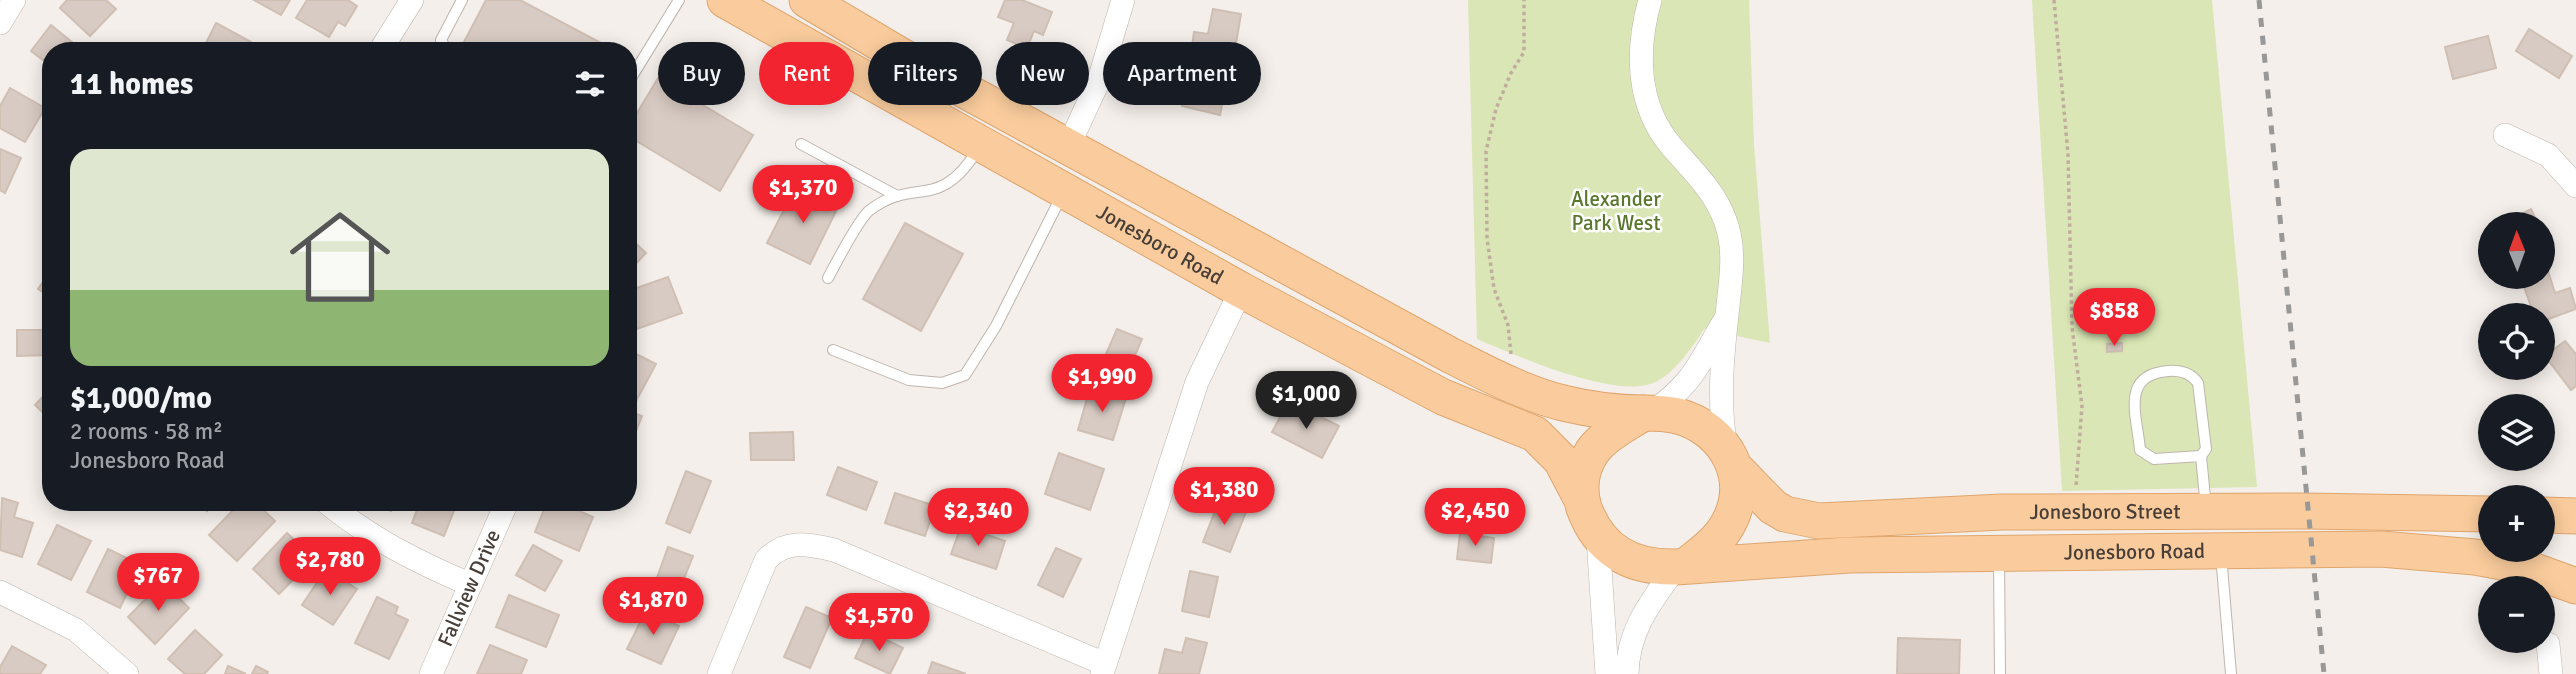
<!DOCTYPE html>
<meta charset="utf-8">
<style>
:root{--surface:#171b24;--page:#20242c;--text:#f1f3f6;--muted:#9ea1a6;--line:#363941;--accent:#f12430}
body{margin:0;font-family:Signika,sans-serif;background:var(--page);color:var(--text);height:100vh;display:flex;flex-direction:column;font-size:26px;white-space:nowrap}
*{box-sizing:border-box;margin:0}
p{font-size:23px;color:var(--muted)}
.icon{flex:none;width:38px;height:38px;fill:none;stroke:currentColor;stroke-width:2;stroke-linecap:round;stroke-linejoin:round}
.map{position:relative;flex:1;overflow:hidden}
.drawer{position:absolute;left:42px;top:42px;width:595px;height:469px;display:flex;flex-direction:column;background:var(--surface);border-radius:28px;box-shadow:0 4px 18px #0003}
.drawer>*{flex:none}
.guide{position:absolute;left:658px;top:42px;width:665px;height:63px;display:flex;gap:14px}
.needle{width:46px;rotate:359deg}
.fabs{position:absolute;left:2478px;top:212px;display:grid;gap:14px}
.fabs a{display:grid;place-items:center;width:77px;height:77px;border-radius:50%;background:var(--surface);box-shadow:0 4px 18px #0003;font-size:35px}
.price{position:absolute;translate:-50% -60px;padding:0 16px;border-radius:24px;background:var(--accent);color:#fff;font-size:23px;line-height:46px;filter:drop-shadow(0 2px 4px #0008)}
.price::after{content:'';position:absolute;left:50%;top:42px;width:21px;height:16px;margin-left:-10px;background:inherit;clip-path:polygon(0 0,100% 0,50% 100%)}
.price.current{background:#222;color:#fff}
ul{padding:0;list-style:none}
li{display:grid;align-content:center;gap:14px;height:371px;padding:0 28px}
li+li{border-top:2px solid var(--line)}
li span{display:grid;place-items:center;height:217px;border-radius:21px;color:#555}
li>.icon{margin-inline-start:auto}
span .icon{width:126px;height:126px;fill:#fffc;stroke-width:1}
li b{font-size:30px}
h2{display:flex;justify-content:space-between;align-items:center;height:84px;padding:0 28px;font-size:30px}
.chip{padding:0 24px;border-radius:32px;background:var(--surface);box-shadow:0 4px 18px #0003;font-size:24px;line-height:63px}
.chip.current{background:var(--accent);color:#fff}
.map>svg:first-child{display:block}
</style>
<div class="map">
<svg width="2576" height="674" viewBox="0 0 2576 674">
<rect width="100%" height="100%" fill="#f4efea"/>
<g fill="#dae6b5">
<path d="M1468 0H1749L1754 145 1770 343 1704 329C1693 346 1673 376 1653 383 1614 399 1515 355 1477 339Z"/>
<polygon points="2032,0 2212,0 2257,487 2062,491"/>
</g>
<g fill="#d8cbc3" stroke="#d0bfb3" stroke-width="2">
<polygon points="67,0 106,0 116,9 90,36 60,8"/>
<polygon points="254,0 290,0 281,15"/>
<polygon points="307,0 348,0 357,6 345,26 338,22 329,37 296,18"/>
<polygon points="486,0 520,0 616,51 479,51 464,42"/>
<polygon points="1005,0 1022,0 1052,12 1043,35 1034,31 1027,48 1007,40 1014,23 998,17"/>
<polygon points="1213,9 1241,14 1233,61 1191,54 1194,32 1208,34"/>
<polygon points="216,23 251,42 247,51 202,51"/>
<polygon points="51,25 83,51 51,51 51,66 31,51"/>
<polygon points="2529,29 2572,56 2559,78 2516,51"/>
<polygon points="2488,36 2496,68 2453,79 2445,47"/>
<polygon points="1178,71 1227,81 1220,115 1182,106 1185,93 1174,90"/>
<polygon points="658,78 753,135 720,191 628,136 628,128"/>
<polygon points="10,88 45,108 25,142 0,128 0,106"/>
<polygon points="0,149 21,158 5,193 0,190"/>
<polygon points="796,186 838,207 810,264 767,243"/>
<polygon points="2531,209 2538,224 2502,224"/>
<polygon points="905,223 963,254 921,331 863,299"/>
<polygon points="628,236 646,253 628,272"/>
<polygon points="51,270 51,297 38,289"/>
<polygon points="2548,271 2555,293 2570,288 2576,309 2543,321 2543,315 2534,315 2522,281 2543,276"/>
<polygon points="668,277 682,313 637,329 628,304 628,291"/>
<polygon points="1117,329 1142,339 1132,362 1144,367 1136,386 1099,370"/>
<polygon points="17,330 51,330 51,355 17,356"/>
<polygon points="2565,341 2576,354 2576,386 2571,390 2545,356"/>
<polygon points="2122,343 2122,351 2107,352 2107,344"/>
<polygon points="628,350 656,364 635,403 628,400"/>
<polygon points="51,388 51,420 35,405"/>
<polygon points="1090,388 1126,398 1113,440 1078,430"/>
<polygon points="1285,408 1307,419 1311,412 1339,426 1322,458 1272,432"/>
<polygon points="628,411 642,416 628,451"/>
<polygon points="793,432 794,460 751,460 750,433"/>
<polygon points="1059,453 1104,469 1090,510 1045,494"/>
<polygon points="838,467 877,482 866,510 827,495"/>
<polygon points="686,471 711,481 690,533 666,523"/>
<polygon points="895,493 935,506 925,536 885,523"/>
<polygon points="2,498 18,503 14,517 33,523 22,557 0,550"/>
<polygon points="1219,501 1246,512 1230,552 1203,542"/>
<polygon points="197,502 214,502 207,511"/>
<polygon points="241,502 255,502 275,521 237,561 209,535"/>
<polygon points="374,502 396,502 391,511"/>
<polygon points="420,502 457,503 444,536 412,523"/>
<polygon points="547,502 559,502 593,517 579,551 535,532"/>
<polygon points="57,525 91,541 71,580 38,564"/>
<polygon points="961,526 1005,541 996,569 951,554"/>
<polygon points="287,533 314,558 279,594 253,569"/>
<polygon points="1460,533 1494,538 1491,563 1457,559"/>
<polygon points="533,545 562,561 545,591 516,575"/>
<polygon points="668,547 693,556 683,581 696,586 690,603 653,589"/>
<polygon points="1056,548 1081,559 1063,597 1038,585"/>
<polygon points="108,549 141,565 120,608 87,592"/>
<polygon points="326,569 357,589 333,625 302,605"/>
<polygon points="1190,571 1218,577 1209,617 1182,611"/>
<polygon points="162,582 189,608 155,644 128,617"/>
<polygon points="509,595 559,615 546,647 496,627"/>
<polygon points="377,597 398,607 395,614 408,620 389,659 355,643"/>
<polygon points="806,607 832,618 810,668 784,657"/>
<polygon points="646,610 679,626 661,664 627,649"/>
<polygon points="195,630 222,655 204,674 185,674 168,659"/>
<polygon points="868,631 903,648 890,674 855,658"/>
<polygon points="1186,638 1207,643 1199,674 1159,674 1165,649 1182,653"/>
<polygon points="1898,638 1960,640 1959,674 1897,674"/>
<polygon points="490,645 527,660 521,674 477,674"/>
<polygon points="12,646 46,665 40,674 0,674 0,667"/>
<polygon points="932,662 966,674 928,674"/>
<polygon points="228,666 246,674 225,674"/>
<polygon points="256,666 268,672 267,674 252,674"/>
</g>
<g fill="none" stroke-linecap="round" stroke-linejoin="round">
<defs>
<g id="lane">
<polyline points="447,51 441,40 462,0"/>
<polyline points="628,83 679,0"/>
<polyline points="801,144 897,196"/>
<path d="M828 278C836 263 859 218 870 210 915 176 939 213 978 149"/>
<polyline points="833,350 909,380 942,383 965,375 996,326 1063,193"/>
<path d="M2201 456 2206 449 2198 383C2191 373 2180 370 2168 371 2120 375 2137 415 2140 450L2154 459 2201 456 2206 508"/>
<polyline points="2221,555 2231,674"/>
<polyline points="1999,559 2000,674"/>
</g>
<g id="street">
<path d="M1650 0C1636 50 1636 105 1672 147 1692 170 1714 190 1725 220 1737 251 1730 283 1727 315 1722 359 1718 403 1726 448"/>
<polyline points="0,23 14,0"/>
<polyline points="380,51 412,0"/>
<polyline points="2505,135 2548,155 2576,186"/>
<polyline points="1068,147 1099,80 1123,0"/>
<path d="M1651 413C1696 381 1698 364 1725 320"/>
<path d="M326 502C370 538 417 562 469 584"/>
<polyline points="1598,538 1607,674"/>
<polyline points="0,592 76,630 127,674"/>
<polyline points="2548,644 2551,674"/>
<path id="s1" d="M431 674 507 502"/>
<path d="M719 674 766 560C785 539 808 544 834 550L1105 664"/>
<polyline points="1102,674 1197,382 1241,290"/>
<path d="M1627 674C1628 629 1651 602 1676 567"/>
</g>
<g id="primary">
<path id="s2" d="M725 0 1241 290 1443 397 1535 434 1561 460 1580 496"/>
<path d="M807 0 898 54 1450 355C1486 373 1523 393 1563 403 1588 409 1615 413 1642 413 1654 413 1666 413 1678 416 1726 429 1753 479 1728 524 1719 541 1702 553 1687 565"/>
<path id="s3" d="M1643 413C1625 425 1604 435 1592 452 1580 470 1578 488 1584 508 1600 551 1631 568 1676 567L1849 555 2381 549 2475 557 2518 565 2576 586"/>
<path id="s4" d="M1738 471 1773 507 1785 514 1819 521 2002 512 2306 511 2490 514"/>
<polyline points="2543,515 2576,516"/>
</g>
</defs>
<use href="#lane" stroke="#bfb5ad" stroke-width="12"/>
<use href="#street" stroke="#bfb5ad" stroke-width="24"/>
<use href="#primary" stroke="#dfa56d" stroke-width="37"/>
<g stroke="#c1ad9e" stroke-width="3.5" stroke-dasharray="3.5 3.5" stroke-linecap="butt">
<polyline points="2054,0 2068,154 2072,327 2082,406 2076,486"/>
<polyline points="1511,354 1508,325 1494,289 1487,238 1486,151 1496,109 1511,73 1524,52 1524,0"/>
</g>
<use href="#lane" stroke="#fff" stroke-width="10"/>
<use href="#street" stroke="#fff" stroke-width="23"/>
<use href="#primary" stroke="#facc9d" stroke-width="35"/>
<polyline stroke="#989898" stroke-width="5" stroke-dasharray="9 9" stroke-linecap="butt" points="2259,0 2324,674"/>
</g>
<g text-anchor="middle" stroke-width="5" stroke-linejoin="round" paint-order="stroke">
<g font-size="21" fill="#59782d" stroke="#fff">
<text x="1616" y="206">Alexander<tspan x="1616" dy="24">Park West</tspan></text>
</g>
<g font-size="21" fill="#483e38" stroke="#fff">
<text dy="7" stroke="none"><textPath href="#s2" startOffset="499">Jonesboro Road</textPath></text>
<text dy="7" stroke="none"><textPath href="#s4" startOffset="385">Jonesboro Street</textPath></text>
<text dy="7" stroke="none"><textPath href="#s3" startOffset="700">Jonesboro Road</textPath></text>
<text dy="7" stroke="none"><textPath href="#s1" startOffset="94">Fallview Drive</textPath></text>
</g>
</g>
</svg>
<div class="fabs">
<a><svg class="needle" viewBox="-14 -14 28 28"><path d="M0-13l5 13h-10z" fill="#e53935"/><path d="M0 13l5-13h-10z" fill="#9ea1a6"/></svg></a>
<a><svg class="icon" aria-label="locate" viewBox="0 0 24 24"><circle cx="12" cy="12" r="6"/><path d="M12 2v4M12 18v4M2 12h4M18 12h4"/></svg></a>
<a><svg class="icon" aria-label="layers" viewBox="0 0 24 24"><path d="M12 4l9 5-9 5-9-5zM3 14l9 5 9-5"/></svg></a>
<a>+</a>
<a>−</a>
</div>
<b class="price" style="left:803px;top:225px">$1,370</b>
<b class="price" style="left:2114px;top:348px">$858</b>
<b class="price" style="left:1102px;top:414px">$1,990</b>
<b class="price current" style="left:1306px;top:431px">$1,000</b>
<b class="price" style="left:1224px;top:527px">$1,380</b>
<b class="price" style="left:978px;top:548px">$2,340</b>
<b class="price" style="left:1475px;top:548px">$2,450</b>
<b class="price" style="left:330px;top:597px">$2,780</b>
<b class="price" style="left:158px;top:613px">$767</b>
<b class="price" style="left:653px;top:637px">$1,870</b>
<b class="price" style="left:879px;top:653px">$1,570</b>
<div class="guide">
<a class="chip">Buy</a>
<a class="chip current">Rent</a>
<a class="chip">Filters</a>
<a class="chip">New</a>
<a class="chip">Apartment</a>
</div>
<section class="drawer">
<h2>11 homes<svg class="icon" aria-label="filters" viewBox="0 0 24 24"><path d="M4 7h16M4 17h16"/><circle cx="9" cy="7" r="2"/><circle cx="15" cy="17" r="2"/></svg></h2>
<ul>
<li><span style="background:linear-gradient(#dfe7d0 65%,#8fb573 0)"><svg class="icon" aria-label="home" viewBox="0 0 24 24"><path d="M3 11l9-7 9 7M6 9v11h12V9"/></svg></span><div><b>$1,000/mo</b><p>2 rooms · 58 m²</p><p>Jonesboro Road</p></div></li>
</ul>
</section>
</div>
